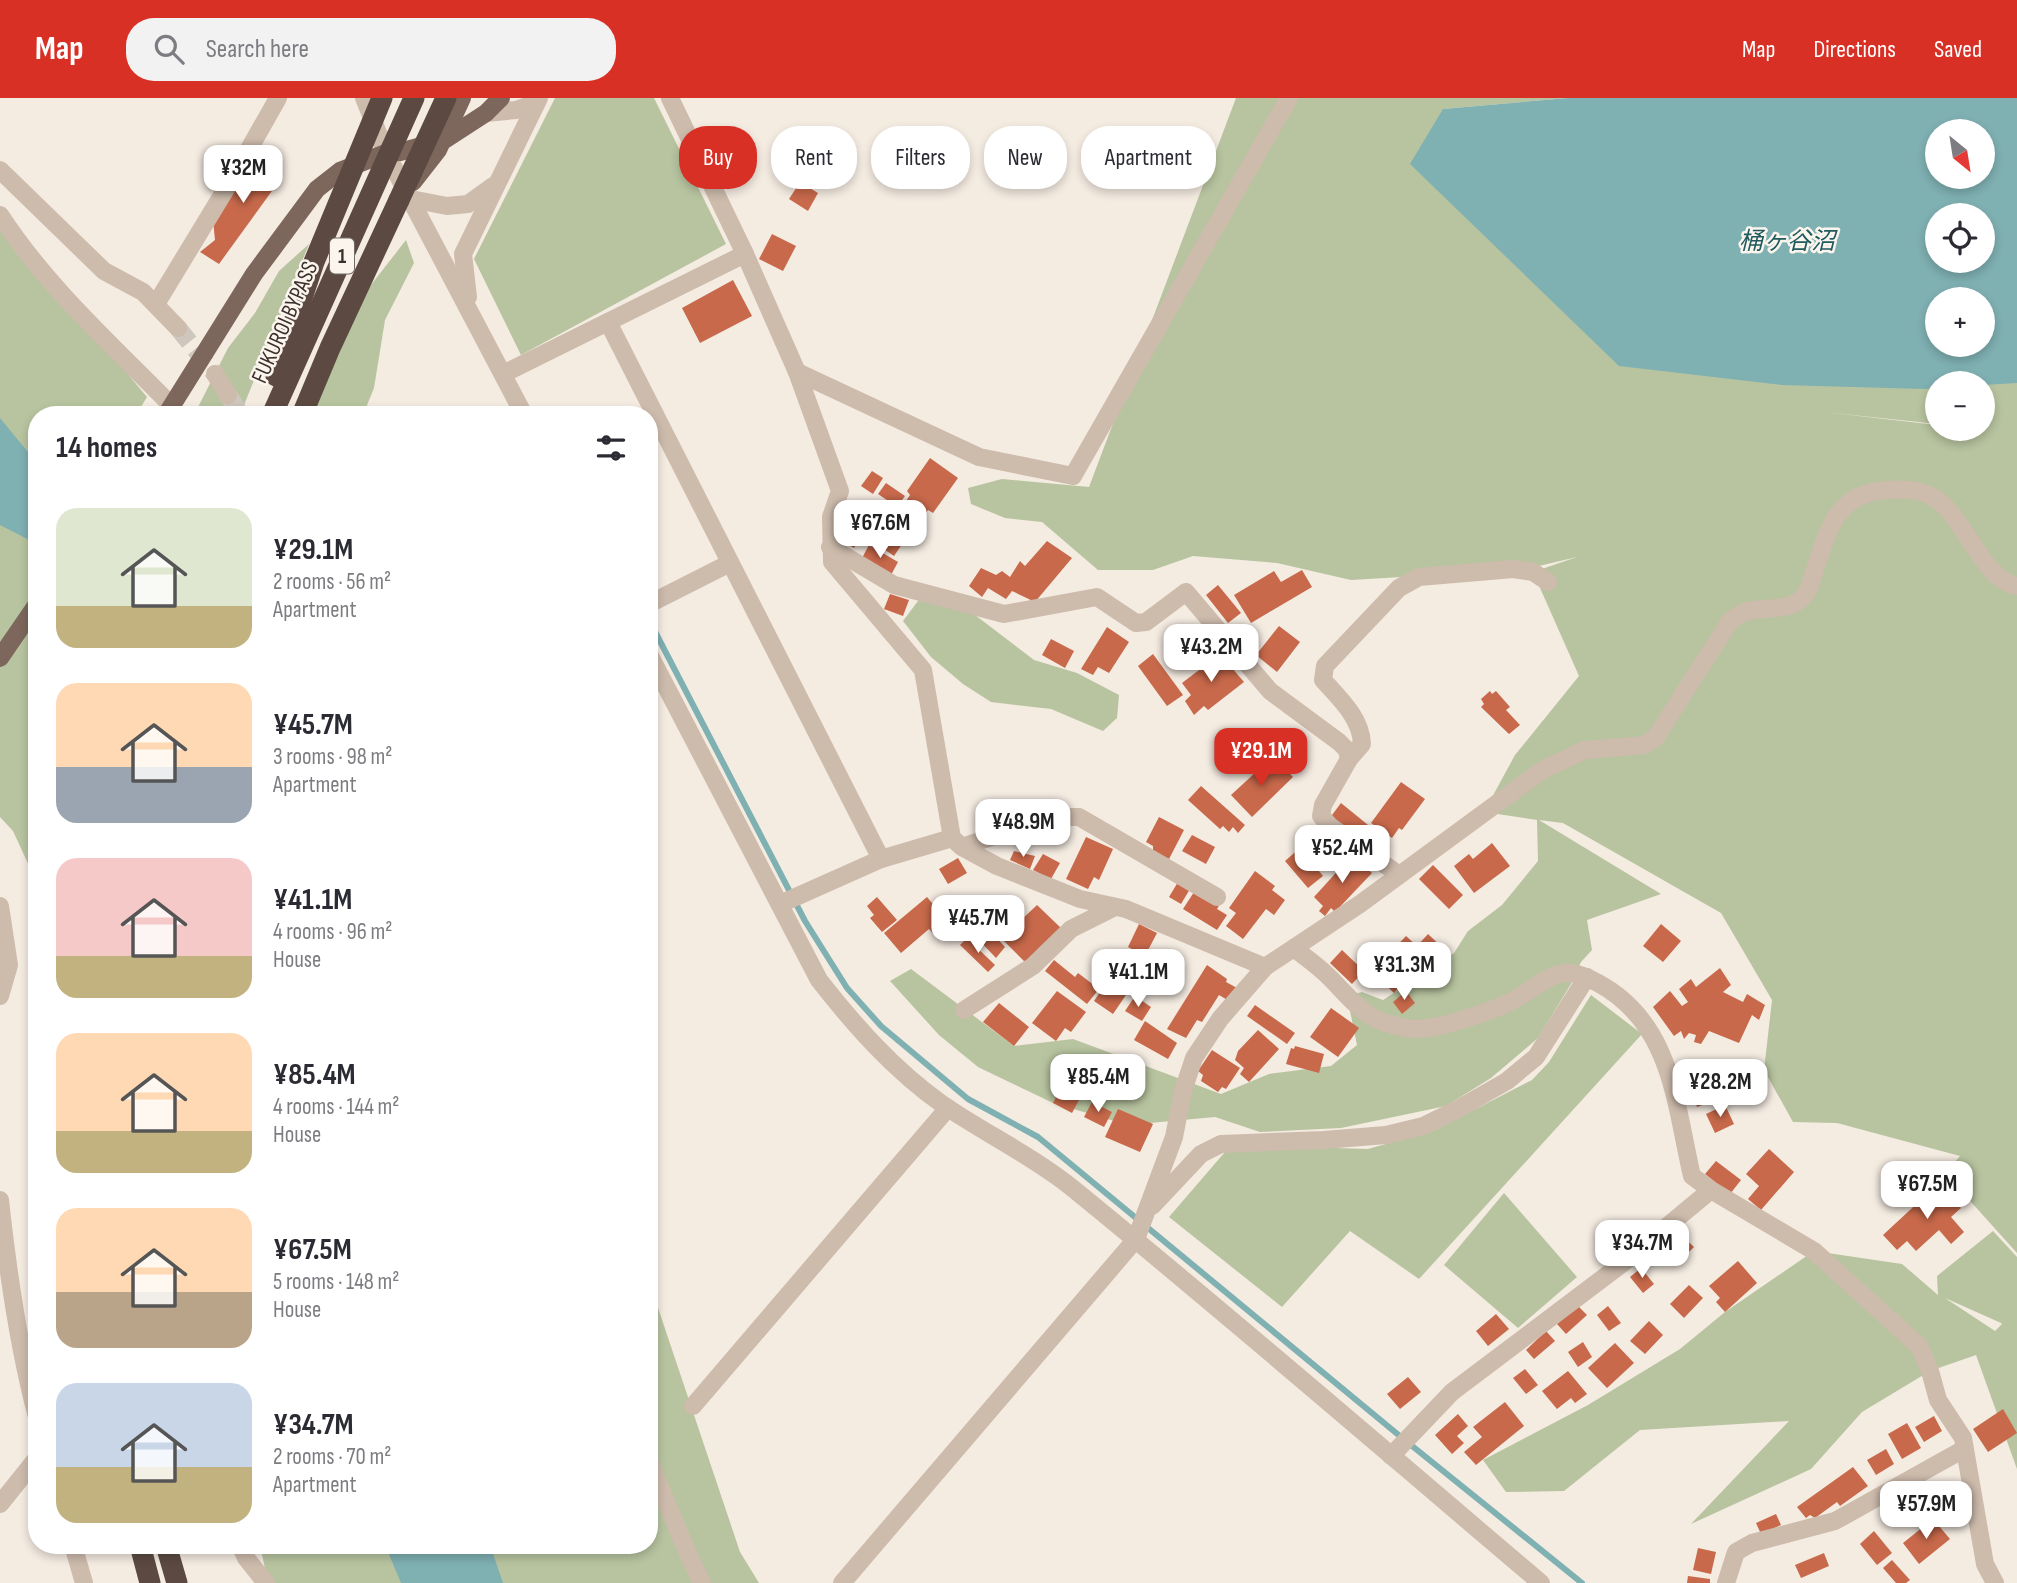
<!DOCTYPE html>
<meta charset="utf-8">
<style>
:root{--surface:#fff;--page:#f2f2f3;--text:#2b2b33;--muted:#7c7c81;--accent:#d93025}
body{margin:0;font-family:"Sofia Sans Condensed","Noto Sans JP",sans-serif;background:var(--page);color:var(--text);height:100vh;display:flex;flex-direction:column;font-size:26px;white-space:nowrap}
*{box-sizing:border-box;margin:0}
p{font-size:23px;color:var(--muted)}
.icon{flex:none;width:38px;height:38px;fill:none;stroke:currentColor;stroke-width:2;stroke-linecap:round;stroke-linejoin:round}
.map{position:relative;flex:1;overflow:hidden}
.details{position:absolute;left:28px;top:308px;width:630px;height:1148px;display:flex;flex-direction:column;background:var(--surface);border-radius:28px;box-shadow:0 4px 10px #0003}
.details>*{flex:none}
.top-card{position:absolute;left:679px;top:28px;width:665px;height:63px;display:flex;gap:14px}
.needle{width:46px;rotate:150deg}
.controls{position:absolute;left:1925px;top:21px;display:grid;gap:14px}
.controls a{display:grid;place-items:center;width:70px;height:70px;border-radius:50%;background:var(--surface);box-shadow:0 4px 10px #0003;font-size:35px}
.price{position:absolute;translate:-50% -60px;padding:0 16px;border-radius:14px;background:#fff;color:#222;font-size:23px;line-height:46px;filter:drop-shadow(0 2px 4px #0008)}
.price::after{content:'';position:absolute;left:50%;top:42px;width:21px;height:16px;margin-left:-10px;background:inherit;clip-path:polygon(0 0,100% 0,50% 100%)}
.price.current{background:var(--accent);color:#fff}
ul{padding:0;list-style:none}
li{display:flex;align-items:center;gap:21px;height:175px;padding:0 28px}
li span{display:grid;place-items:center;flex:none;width:196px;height:140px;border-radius:21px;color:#555}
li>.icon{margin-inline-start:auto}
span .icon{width:84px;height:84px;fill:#fffc;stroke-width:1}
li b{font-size:30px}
h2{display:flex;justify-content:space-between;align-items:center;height:84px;padding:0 28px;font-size:30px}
.tag{padding:0 24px;border-radius:28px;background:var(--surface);box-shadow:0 4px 10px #0003;font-size:24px;line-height:63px}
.tag.current{background:var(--accent);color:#fff}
header{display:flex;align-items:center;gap:42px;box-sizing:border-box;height:98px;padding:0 35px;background:var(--accent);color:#fff}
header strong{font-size:33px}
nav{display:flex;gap:38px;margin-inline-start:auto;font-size:24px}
.search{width:490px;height:63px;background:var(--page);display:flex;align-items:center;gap:18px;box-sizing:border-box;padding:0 24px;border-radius:28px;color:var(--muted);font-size:26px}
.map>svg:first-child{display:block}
</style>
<header>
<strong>Map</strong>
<div class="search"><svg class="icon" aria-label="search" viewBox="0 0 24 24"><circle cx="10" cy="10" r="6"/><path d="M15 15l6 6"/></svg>Search here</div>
<nav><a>Map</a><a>Directions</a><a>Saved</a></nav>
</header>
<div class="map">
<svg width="2017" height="1485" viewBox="0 0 2017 1485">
<rect width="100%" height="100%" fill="#f4ebe1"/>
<g fill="#b8c4a0" fill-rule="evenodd">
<polygon points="555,0 654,0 726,146 521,257 474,161"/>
<polygon points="1236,0 1568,0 1443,11 1937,289 1937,326 1824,314 1937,327 1937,331 1982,331 1983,286 2017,284 2017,1155 1945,1075 1960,1058 1837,1025 1793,1024 1764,972 1772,902 1721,815 1563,725 1539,722 1661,796 1587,822 1592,852 1581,864 1571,886 1538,940 1491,980 1446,1008 1341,1030 1260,1034 1215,1019 1128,1027 1053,1005 978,969 939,937 890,883 911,871 1014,948 1073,941 1221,996 1269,976 1331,968 1357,947 1347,898 1362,894 1383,902 1454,855 1468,833 1502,807 1538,763 1537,722 1484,714 1515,657 1579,578 1533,474 1577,459 1522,472 1351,482 1277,465 1193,458 1153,472 1098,472 1042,424 1005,420 971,406 968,390 1002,381 1089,389"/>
<polygon points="0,116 20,147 147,299 136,317 37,317 37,785 13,733 0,719"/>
<polygon points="406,142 414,165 385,222 374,290 363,317 310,317 360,201"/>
<polygon points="309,146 240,317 194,317 228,250 255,215 279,173"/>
<polygon points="918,503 958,504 1034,562 1077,575 1119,597 1117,620 1103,633 1051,611 991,604 963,586 931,559 903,523"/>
<polygon points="1591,897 1642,936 1419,1181 1350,1133 1282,1209 1169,1119 1225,1054 1272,1048 1368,1051 1435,1032 1532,982 1549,964"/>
<polygon points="1504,1095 1577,1179 1518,1230 1444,1167"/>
<path d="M1993 1133 2017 1159V1371L1976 1257 1930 1273 1862 1314 1811 1371 1691 1426 1789 1323 1640 1332 1564 1393 1506 1394 1483 1362 1588 1307 1680 1251 1725 1214 1814 1153 1902 1166 1938 1197 1937 1178ZM1945 1200 2001 1225 2002 1226 1995 1233Z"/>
<polygon points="649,1183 740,1454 759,1485 268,1485 260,1447 649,1447"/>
</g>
<g fill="#7fb0b2" fill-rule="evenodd">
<path d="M1568 0H2017V285L1983 287V285H1937V290L1924 291 1782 287 1619 268 1410 66 1443 11ZM1937 33H1983V79H1937ZM1937 117H1983V163H1937ZM1937 201H1983V247H1937Z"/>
<polygon points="0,320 37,365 37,446 0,427"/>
<polygon points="385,1447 490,1447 503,1485 401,1485"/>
</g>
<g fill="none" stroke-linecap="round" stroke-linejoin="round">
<polyline stroke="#7fb0b2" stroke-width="6" points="649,522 805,823 847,890 881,928 968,1001 1038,1039 1401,1339 1582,1485"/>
</g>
<g fill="#c8694b">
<polygon points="265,48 282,79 219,166 200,154 215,142 213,122"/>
<polygon points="800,84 818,95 808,113 789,101"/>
<polygon points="772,136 796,148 783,173 759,161"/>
<polygon points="733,182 752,218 700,245 682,210"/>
<polygon points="930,360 958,380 933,415 928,412 921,422 902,409 910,397 907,393"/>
<polygon points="872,373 883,380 873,396 861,388"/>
<polygon points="886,385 905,398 897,409 878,396"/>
<polygon points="892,412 915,427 894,458 872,443"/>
<polygon points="848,425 863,434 854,450 839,441"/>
<polygon points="1047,443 1072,460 1035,504 1012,493 1006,501 988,490 982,499 969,488 981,470 996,477 1002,473 1010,479 1020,463 1025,468"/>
<polygon points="869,447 898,464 891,477 862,460"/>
<polygon points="1302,472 1312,489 1251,525 1234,497 1274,473 1281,484"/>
<polygon points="1218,487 1241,515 1228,525 1206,497"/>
<polygon points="890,496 909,502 903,518 884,511"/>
<polygon points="1279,528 1300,544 1277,574 1256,557"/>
<polygon points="1107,529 1129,544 1109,575 1098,569 1093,577 1081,571"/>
<polygon points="1051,541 1074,553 1065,570 1042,557"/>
<polygon points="1153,556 1183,597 1167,608 1138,568"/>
<polygon points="1220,556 1244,584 1208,612 1204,608 1194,617 1185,603 1191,597 1182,585"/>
<polygon points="1490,593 1492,596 1496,593 1510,609 1506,612 1520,627 1509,636 1481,609 1484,606 1481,601"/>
<polygon points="1268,663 1277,673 1282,667 1293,679 1252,719 1231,697"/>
<polygon points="1401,684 1425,701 1402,732 1399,730 1392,740 1371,725"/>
<polygon points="1201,688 1245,727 1238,735 1233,729 1229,734 1223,728 1220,731 1188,702"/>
<polygon points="1341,705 1384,740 1375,751 1329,721"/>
<polygon points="1159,719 1184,732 1169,761 1153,753 1153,748 1146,744"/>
<polygon points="1192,737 1215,749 1206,766 1182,753"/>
<polygon points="1086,739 1113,751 1099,782 1094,779 1088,791 1066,781"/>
<polygon points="1492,745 1510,768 1474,795 1454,768 1469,756 1473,761"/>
<polygon points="1300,750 1323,778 1308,790 1285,763"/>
<polygon points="1014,753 1035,758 1030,771 1010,762"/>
<polygon points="1043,756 1060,765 1051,781 1033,772"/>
<polygon points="1352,757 1372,775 1335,814 1331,810 1325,818 1319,813 1323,808 1314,799"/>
<polygon points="958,760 967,775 948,786 939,771"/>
<polygon points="1433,767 1463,797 1449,811 1419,781"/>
<polygon points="1255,773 1275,788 1272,792 1285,802 1274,817 1266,811 1243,841 1226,828 1236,815 1229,810"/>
<polygon points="1178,784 1190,791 1181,806 1169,799"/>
<polygon points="1196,791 1220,806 1217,811 1227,817 1217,832 1183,811"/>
<polygon points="877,799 897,822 882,834 870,820 874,817 867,808"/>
<polygon points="927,799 953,830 939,842 929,831 901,855 884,835"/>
<polygon points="971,806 995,832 992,835 1005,849 996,860 958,820"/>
<polygon points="1037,807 1062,831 1027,866 997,836 1014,819 1019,824"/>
<polygon points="1139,826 1157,835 1145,858 1128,849"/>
<polygon points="1661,826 1681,843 1663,864 1643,848"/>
<polygon points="1428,836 1445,852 1431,866 1428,863 1418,874 1416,871 1394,895 1368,870 1385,852 1389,856 1406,838 1417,848"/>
<polygon points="967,840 995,867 988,874 960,847"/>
<polygon points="1342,852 1364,873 1352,886 1330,865"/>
<polygon points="1117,859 1141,875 1113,916 1094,903 1107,884 1103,881"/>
<polygon points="1054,862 1075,879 1078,875 1099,891 1087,906 1045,873"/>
<polygon points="1207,867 1227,881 1226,884 1237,890 1229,903 1219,897 1202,924 1197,922 1186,940 1167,931"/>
<polygon points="1720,870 1731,887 1723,894 1743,904 1747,896 1765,907 1759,922 1752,917 1739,945 1709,933 1701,946 1694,944 1696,937 1689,935 1684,941 1681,933 1674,938 1653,909 1670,893 1682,908 1688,904 1679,891 1691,881 1696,889"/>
<polygon points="1057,893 1086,914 1071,934 1065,930 1056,943 1032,925"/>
<polygon points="1406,893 1415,905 1402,916 1393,904"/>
<polygon points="1135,898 1151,909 1142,923 1125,913"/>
<polygon points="999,905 1029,929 1014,948 983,924"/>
<polygon points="1255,907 1295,935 1287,946 1247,918"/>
<polygon points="1331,910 1359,930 1338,959 1310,939"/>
<polygon points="1145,923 1177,945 1168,961 1134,942"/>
<polygon points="1258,932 1279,951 1249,984 1240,976 1244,970 1235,962 1238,953"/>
<polygon points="1295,948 1324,956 1319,975 1286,966 1291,950 1294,951"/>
<polygon points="1212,952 1240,970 1226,991 1222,989 1218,994 1201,983 1203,977 1198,973"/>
<polygon points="1706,973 1716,1002 1697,1009 1687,980"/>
<polygon points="1060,991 1079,1002 1072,1015 1053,1005"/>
<polygon points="1092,1004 1112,1014 1104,1029 1084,1019"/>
<polygon points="1725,1007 1734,1026 1715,1035 1706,1016"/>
<polygon points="1118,1011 1153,1026 1140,1054 1105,1039"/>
<polygon points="1769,1051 1794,1074 1761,1112 1748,1101 1759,1088 1746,1076"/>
<polygon points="1716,1063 1741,1082 1730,1096 1705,1076"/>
<polygon points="1938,1086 1961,1110 1951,1119 1964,1134 1951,1146 1939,1132 1916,1153 1907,1143 1897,1152 1883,1137"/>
<polygon points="1679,1135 1694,1149 1675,1168 1660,1154"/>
<polygon points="1738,1163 1757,1185 1725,1214 1716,1204 1720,1200 1709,1188"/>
<polygon points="1641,1170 1654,1186 1643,1195 1630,1179"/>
<polygon points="1689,1187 1703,1200 1684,1220 1670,1206"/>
<polygon points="1578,1208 1587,1217 1566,1236 1557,1226"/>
<polygon points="1608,1208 1621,1225 1609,1233 1597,1217"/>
<polygon points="1496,1216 1509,1231 1488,1248 1476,1233"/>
<polygon points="1649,1223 1663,1237 1645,1256 1630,1243"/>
<polygon points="1546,1233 1555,1243 1534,1261 1526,1252"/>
<polygon points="1583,1244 1592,1259 1578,1269 1568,1254"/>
<polygon points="1615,1245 1634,1265 1607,1290 1588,1270"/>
<polygon points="1525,1271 1538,1287 1526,1296 1513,1280"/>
<polygon points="1568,1273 1587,1296 1575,1305 1571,1300 1557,1311 1542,1293"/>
<polygon points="1408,1279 1421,1294 1400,1311 1387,1296"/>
<polygon points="1505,1304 1524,1328 1476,1367 1464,1354 1482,1339 1473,1329"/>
<polygon points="2003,1311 2017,1335 1988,1354 1973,1331"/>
<polygon points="1458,1316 1468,1328 1457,1338 1464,1345 1452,1356 1435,1337"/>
<polygon points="1934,1318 1942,1333 1924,1344 1915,1329"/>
<polygon points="1907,1325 1921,1350 1902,1361 1888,1336"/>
<polygon points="1886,1351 1894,1366 1876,1377 1867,1362"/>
<polygon points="1853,1369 1868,1388 1840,1408 1837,1404 1815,1420 1810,1417 1806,1420 1797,1409"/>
<polygon points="1776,1416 1781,1427 1761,1436 1756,1425"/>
<polygon points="1933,1421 1950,1441 1919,1466 1903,1445"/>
<polygon points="1874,1433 1892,1455 1877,1467 1860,1446"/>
<polygon points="1698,1450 1716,1454 1711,1476 1693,1472"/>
<polygon points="1824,1455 1829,1468 1801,1480 1795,1467"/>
<polygon points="1892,1462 1910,1482 1906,1485 1896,1485 1883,1470"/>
<polygon points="1688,1478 1710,1481 1710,1485 1687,1485"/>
</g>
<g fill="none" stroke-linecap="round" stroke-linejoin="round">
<g stroke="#cfc6bd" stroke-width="18" stroke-dasharray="18 9" stroke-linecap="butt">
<polyline points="178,230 215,276"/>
<polyline points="228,297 241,317"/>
</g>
<g stroke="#cdbbac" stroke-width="18">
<polyline points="364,0 386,55 524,317"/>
<polyline points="670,0 745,156 797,274 840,393 831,419 832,464 923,572 952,740 962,749 997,768 1080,801 1126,811 1265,869"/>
<polyline points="486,15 516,12 536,5"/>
<polyline points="0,72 104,173 143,194 178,230"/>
<polyline points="411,101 447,108 468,106 493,88"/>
<path d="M0 117C47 189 112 247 172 308"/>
<polyline points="468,199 463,156 539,0"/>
<polyline points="156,206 235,76 278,0"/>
<polyline points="608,224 881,761"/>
<polyline points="797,274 979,359 1073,378 1289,0"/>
<polyline points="215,276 228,297"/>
<polyline points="503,276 745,156"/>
<polyline points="830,449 894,487 1004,516 1097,499 1136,525 1146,524 1186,494 1270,593 1339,644 1347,652 1349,661 1323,707 1321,718 1330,728 1398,776"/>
<polyline points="649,506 730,465"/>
<path d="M649 556 819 882C855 928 894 972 942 1006 984 1035 1031 1057 1071 1089 1230 1218 1385 1353 1541 1485"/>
<path d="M1349 661 1362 646C1361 620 1340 601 1323 582L1325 568 1399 490 1419 479 1513 471 1533 474 1548 484"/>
<polyline points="962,749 1049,719 1079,719 1217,799"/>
<polyline points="780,806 881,761 952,740"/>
<polyline points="0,808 9,867 0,898"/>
<path d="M1294 850C1305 859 1317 867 1327 877 1346 895 1362 919 1389 926 1397 928 1407 931 1415 931 1439 931 1490 914 1512 903 1526 896 1538 885 1553 878 1570 871 1583 877 1598 885 1672 925 1675 1005 1692 1078L1711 1092 1814 1153 1919 1248 1930 1273 1938 1302 1963 1340 1985 1466 1995 1485"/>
<polyline points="964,912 1033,868 1071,831 1115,809"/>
<path d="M0 1102C8 1176 18 1247 37 1319"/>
<polyline points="1152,1108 1201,1056 1221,1046 1324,1042 1386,1037 1423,1028 1458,1011 1507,983 1536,959 1587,879"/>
<polyline points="693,1308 948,1010"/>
<polyline points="1391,1358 1452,1294 1623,1165 1711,1092"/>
<polyline points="649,1363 686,1451 702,1485"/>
<polyline points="0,1406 37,1360"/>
<polyline points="73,1447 84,1485"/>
<polyline points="240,1447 246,1460 266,1485"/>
<path d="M842 1485 1136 1141 1174 1039 1183 993 1194 960 1220 921 1265 869 1360 806 1544 671 1585 652 1645 647 1656 639 1730 523C1736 519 1741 514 1748 513 1764 509 1787 513 1800 502 1809 495 1811 484 1814 474 1827 438 1833 399 1879 393 1898 391 1913 390 1931 398 1962 412 1983 484 2017 488"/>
<polyline points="1726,1485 1736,1454 1752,1445 1835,1423 1964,1351"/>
</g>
<g stroke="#7d675c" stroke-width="18">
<polyline points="166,317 254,176 317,91 340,73 386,55 400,54 446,41 486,15 501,0"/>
<polyline points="0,560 37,506"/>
</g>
<g stroke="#5c4a42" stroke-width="21">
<polyline points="302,317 330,250 399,102"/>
<polyline points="140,1447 150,1485"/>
<polyline points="166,1447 177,1485"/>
</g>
<polyline stroke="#7d675c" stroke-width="18" points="413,84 438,52 462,0"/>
<g stroke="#5c4a42" stroke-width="21">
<polyline points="399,102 446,0"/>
<polyline points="276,278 314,164 382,0"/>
<polyline points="272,317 414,0"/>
</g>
</g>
<g text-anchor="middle" stroke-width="5" stroke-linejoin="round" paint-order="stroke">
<rect fill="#fbf5ee" stroke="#756b66" stroke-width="2" x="330" y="140.5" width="24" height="35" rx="5"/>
<g font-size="21" font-weight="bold" fill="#3b302b">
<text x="342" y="165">1</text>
</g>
<g font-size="23" fill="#3b302b" stroke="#fbf5ee">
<text transform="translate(284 224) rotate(-66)" y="8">FUKUROI BYPASS</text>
</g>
<g font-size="24" font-style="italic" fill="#1f5a5e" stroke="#fbf5ee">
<text x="1787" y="151">桶ヶ谷沼</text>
</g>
</g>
</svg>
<div class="controls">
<a><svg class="needle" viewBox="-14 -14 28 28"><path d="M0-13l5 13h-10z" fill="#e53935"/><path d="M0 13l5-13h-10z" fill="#7c7c81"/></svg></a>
<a><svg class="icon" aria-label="locate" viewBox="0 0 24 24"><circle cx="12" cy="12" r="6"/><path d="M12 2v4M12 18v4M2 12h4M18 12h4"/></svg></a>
<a>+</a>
<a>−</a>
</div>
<b class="price" style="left:243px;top:107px">¥32M</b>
<b class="price" style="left:880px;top:462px">¥67.6M</b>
<b class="price" style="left:1211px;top:586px">¥43.2M</b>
<b class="price current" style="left:1261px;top:690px">¥29.1M</b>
<b class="price" style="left:1023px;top:761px">¥48.9M</b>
<b class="price" style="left:1342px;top:787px">¥52.4M</b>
<b class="price" style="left:978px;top:857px">¥45.7M</b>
<b class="price" style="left:1404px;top:904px">¥31.3M</b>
<b class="price" style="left:1138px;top:911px">¥41.1M</b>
<b class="price" style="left:1098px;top:1016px">¥85.4M</b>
<b class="price" style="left:1720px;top:1021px">¥28.2M</b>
<b class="price" style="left:1927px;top:1123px">¥67.5M</b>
<b class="price" style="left:1642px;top:1182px">¥34.7M</b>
<b class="price" style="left:1926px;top:1443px">¥57.9M</b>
<div class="top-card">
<a class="tag current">Buy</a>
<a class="tag">Rent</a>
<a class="tag">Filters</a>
<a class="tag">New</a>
<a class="tag">Apartment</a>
</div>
<section class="details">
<h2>14 homes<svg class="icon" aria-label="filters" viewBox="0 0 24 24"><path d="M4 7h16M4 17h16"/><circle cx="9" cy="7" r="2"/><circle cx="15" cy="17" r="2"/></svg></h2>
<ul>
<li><span style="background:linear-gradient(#dfe7d0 70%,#c2b280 0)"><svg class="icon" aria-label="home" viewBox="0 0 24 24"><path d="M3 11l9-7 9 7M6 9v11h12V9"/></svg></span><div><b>¥29.1M</b><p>2 rooms · 56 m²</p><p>Apartment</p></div></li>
<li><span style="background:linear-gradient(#ffd9b3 60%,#9aa5b1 0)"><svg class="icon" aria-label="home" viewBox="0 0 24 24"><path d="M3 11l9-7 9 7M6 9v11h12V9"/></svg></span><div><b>¥45.7M</b><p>3 rooms · 98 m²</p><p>Apartment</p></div></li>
<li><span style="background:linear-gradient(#f6c9c9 70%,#c2b280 0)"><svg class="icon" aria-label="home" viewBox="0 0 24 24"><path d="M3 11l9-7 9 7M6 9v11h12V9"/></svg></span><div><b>¥41.1M</b><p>4 rooms · 96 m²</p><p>House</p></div></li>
<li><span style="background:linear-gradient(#ffd9b3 70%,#c2b280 0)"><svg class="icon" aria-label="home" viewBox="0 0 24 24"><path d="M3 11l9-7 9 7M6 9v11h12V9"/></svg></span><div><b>¥85.4M</b><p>4 rooms · 144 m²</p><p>House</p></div></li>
<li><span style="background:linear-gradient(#ffd9b3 60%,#b9a48a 0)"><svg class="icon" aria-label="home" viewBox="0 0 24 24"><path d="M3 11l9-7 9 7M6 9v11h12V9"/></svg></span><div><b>¥67.5M</b><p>5 rooms · 148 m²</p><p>House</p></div></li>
<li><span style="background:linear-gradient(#c9d6e8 60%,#c2b280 0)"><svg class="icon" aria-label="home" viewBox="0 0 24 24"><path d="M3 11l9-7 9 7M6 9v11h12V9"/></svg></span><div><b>¥34.7M</b><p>2 rooms · 70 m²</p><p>Apartment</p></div></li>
</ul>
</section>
</div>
